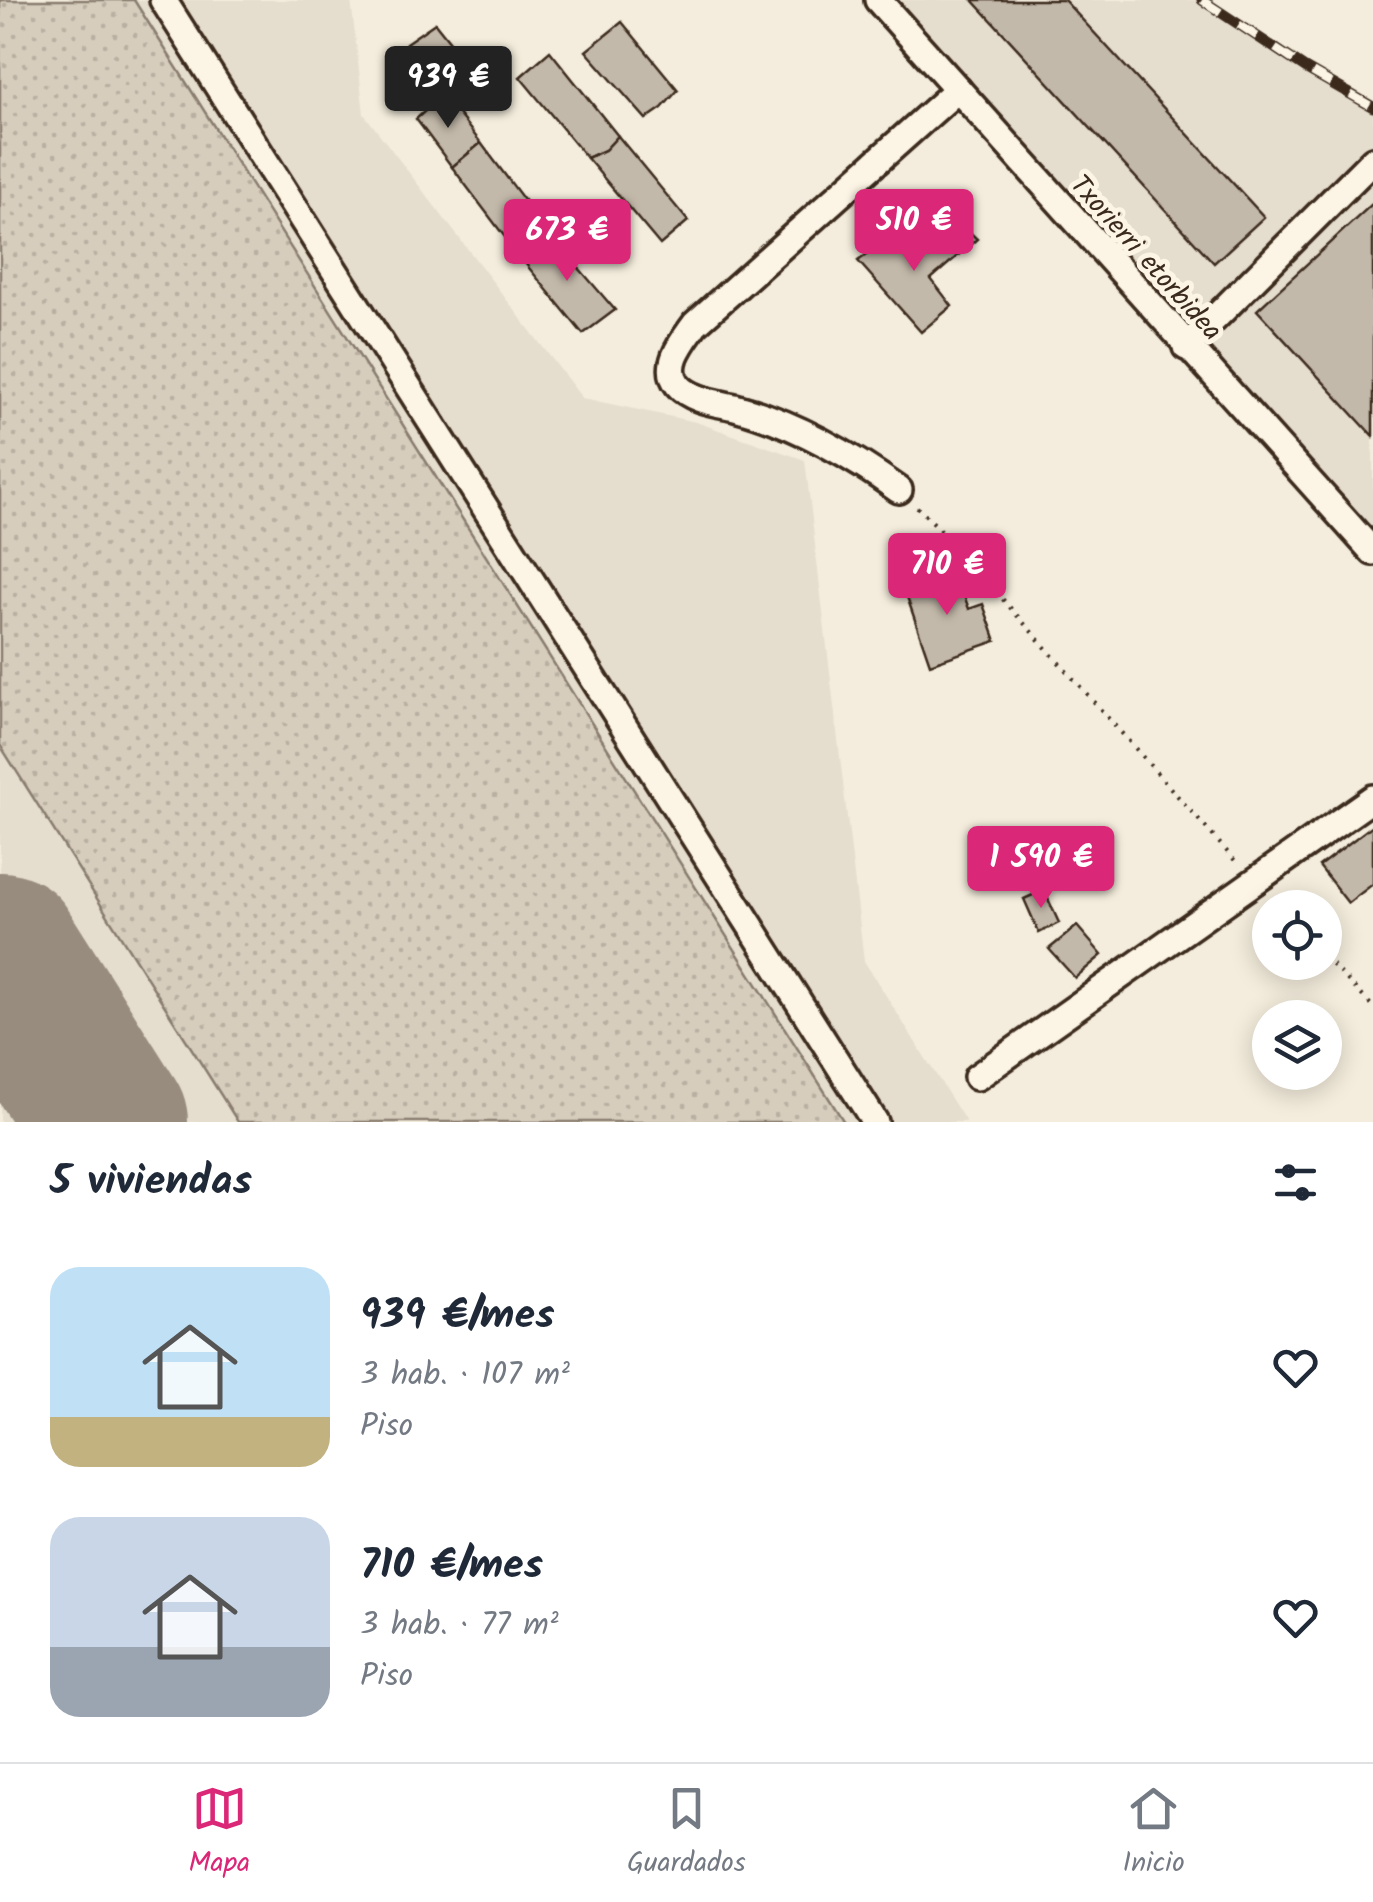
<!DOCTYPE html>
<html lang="es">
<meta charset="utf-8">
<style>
:root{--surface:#fff;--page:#f2f2f3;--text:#1f2937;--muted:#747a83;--line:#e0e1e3;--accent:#db2777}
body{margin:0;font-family:Kalam,sans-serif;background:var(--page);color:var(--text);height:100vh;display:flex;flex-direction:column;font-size:38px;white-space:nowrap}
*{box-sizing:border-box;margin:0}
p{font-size:32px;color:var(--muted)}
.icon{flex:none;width:55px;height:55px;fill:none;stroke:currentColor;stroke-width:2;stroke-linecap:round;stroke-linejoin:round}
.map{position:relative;height:1122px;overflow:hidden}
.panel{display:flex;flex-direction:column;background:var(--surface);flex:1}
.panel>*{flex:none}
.controls{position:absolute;left:1252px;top:890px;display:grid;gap:20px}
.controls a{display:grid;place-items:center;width:90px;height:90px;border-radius:50%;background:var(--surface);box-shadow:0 5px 25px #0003;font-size:50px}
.price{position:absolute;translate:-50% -85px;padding:0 22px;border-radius:10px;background:var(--accent);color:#fff;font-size:32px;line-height:65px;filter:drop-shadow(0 2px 5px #0008)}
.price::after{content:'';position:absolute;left:50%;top:60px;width:30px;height:22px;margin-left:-15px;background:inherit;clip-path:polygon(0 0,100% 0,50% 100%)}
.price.current{background:#222;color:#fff}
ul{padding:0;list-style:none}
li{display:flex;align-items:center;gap:30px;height:250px;padding:0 50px}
li span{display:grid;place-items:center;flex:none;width:280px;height:200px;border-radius:30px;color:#555}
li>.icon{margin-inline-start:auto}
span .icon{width:120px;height:120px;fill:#fffc;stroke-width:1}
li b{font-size:42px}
h2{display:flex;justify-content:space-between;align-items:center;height:120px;padding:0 50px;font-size:42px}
.dock{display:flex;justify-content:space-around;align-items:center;height:140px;border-top:2px solid var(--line);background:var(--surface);font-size:28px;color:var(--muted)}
.dock a{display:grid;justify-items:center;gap:5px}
.dock .current{color:var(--accent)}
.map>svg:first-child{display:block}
</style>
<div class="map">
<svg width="1373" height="1122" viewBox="0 0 1373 1122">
<defs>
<pattern id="grass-dots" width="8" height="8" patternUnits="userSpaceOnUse" patternTransform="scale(2.5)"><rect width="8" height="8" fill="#d6cdbd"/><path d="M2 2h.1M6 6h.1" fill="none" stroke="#b9b0a2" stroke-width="1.8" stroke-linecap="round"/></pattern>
</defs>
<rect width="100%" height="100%" fill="#f4eddd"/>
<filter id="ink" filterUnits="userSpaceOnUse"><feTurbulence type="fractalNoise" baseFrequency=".01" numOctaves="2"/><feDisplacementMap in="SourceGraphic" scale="20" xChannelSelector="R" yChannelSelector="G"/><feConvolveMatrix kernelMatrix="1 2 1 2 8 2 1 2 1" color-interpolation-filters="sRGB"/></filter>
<g filter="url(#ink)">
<g fill="#e5ddce">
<polygon points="0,0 351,0 364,114 582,398 696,422 805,460 864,961 966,1122 0,1122"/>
<polygon points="886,0 1205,0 1262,45 1373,108 1373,552"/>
</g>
<polygon fill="url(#grass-dots)" stroke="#887c6e" stroke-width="2.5" points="0,0 134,0 844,1122 238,1122 0,745"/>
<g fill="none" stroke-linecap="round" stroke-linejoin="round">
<polyline stroke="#988c7e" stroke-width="162" points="0,953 107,1122"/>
</g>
<g fill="#c3b9aa" stroke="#3b2a1e" stroke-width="2.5">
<polygon points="973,0 1064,0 1264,217 1214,263"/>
<polygon points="622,22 678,90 662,108 646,119 586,51"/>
<polygon points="435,23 482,82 455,102 406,43"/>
<polygon points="550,51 618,136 605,150 587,158 520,77"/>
<polygon points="443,95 481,143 452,167 416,119"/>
<polygon points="618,136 688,221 660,245 587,158 605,150"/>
<polygon points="481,143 548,232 520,257 452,167"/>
<polygon points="1373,203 1373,436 1257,310"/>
<polygon points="963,226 977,239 931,279 952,306 921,332 858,261 904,227 929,258"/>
<polygon points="548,232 615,310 583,334 520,257"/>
<polygon points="955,571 969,609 983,604 996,641 930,664 904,588"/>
<polygon points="1373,825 1373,884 1348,903 1319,866"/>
<polygon points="1044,890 1059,923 1039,933 1024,899"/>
<polygon points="1077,926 1102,955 1075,978 1049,949"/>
</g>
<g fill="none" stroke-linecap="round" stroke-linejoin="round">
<defs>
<g id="minor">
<polyline points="163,0 875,1122"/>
<polyline points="878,0 1373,552"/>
<polyline points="1186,347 1373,160"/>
<path d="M899 490C849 454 795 423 735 407 718 403 690 400 678 385 662 365 684 340 695 324L958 89"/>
<polyline points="977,1077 1373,798"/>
</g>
</defs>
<use href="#minor" stroke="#3b2a1e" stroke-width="32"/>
<g stroke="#3b2a1e" stroke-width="4" stroke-dasharray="2.5 8" stroke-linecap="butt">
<polyline points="917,507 942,531 1238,864"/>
<polyline points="1325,957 1373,1007"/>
</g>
<use href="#minor" stroke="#fcf5e5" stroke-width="25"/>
<defs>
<polyline id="rail" points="1202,0 1305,68 1373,107"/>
</defs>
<use href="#rail" stroke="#3b2a1e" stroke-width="11"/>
<use href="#rail" stroke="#fcf5e5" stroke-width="8" stroke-dasharray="22" stroke-linecap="butt"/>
</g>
</g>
<g text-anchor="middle" stroke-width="10" stroke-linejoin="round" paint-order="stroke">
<g font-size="28" fill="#3b2a1e" stroke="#fcf5e5">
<text transform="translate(1147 257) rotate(48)" y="10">Txorierri etorbidea</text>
</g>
</g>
</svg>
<div class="controls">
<a><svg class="icon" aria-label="locate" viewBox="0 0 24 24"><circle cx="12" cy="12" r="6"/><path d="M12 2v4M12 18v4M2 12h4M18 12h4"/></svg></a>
<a><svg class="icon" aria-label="layers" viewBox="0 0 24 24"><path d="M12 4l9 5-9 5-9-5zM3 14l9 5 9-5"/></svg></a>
</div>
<b class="price current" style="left:448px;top:131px">939 €</b>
<b class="price" style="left:914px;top:274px">510 €</b>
<b class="price" style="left:567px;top:284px">673 €</b>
<b class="price" style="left:947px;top:618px">710 €</b>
<b class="price" style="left:1041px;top:911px">1 590 €</b>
</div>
<section class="panel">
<h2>5 viviendas<svg class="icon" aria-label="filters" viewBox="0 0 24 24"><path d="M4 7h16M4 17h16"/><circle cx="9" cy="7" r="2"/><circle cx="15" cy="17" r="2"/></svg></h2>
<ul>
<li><span style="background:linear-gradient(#bfe0f5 75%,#c2b280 0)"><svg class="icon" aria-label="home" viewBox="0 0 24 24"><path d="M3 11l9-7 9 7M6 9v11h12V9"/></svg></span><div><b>939 €/mes</b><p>3 hab. · 107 m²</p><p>Piso</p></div><svg class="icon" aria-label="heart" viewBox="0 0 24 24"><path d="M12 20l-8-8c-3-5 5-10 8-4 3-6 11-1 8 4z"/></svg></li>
<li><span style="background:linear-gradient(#c9d6e8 65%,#9aa5b1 0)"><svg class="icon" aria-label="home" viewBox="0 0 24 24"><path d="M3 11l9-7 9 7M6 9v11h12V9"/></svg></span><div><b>710 €/mes</b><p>3 hab. · 77 m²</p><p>Piso</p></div><svg class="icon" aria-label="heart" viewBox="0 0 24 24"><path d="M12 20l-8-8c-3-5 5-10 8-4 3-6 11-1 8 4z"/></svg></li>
</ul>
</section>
<nav class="dock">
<a class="current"><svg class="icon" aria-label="map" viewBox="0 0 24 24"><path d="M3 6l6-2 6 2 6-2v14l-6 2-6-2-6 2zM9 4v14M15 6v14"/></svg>Mapa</a>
<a><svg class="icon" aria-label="saved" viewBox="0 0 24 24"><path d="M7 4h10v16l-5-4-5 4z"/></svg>Guardados</a>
<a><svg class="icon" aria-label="home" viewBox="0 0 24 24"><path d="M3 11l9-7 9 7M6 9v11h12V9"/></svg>Inicio</a>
</nav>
